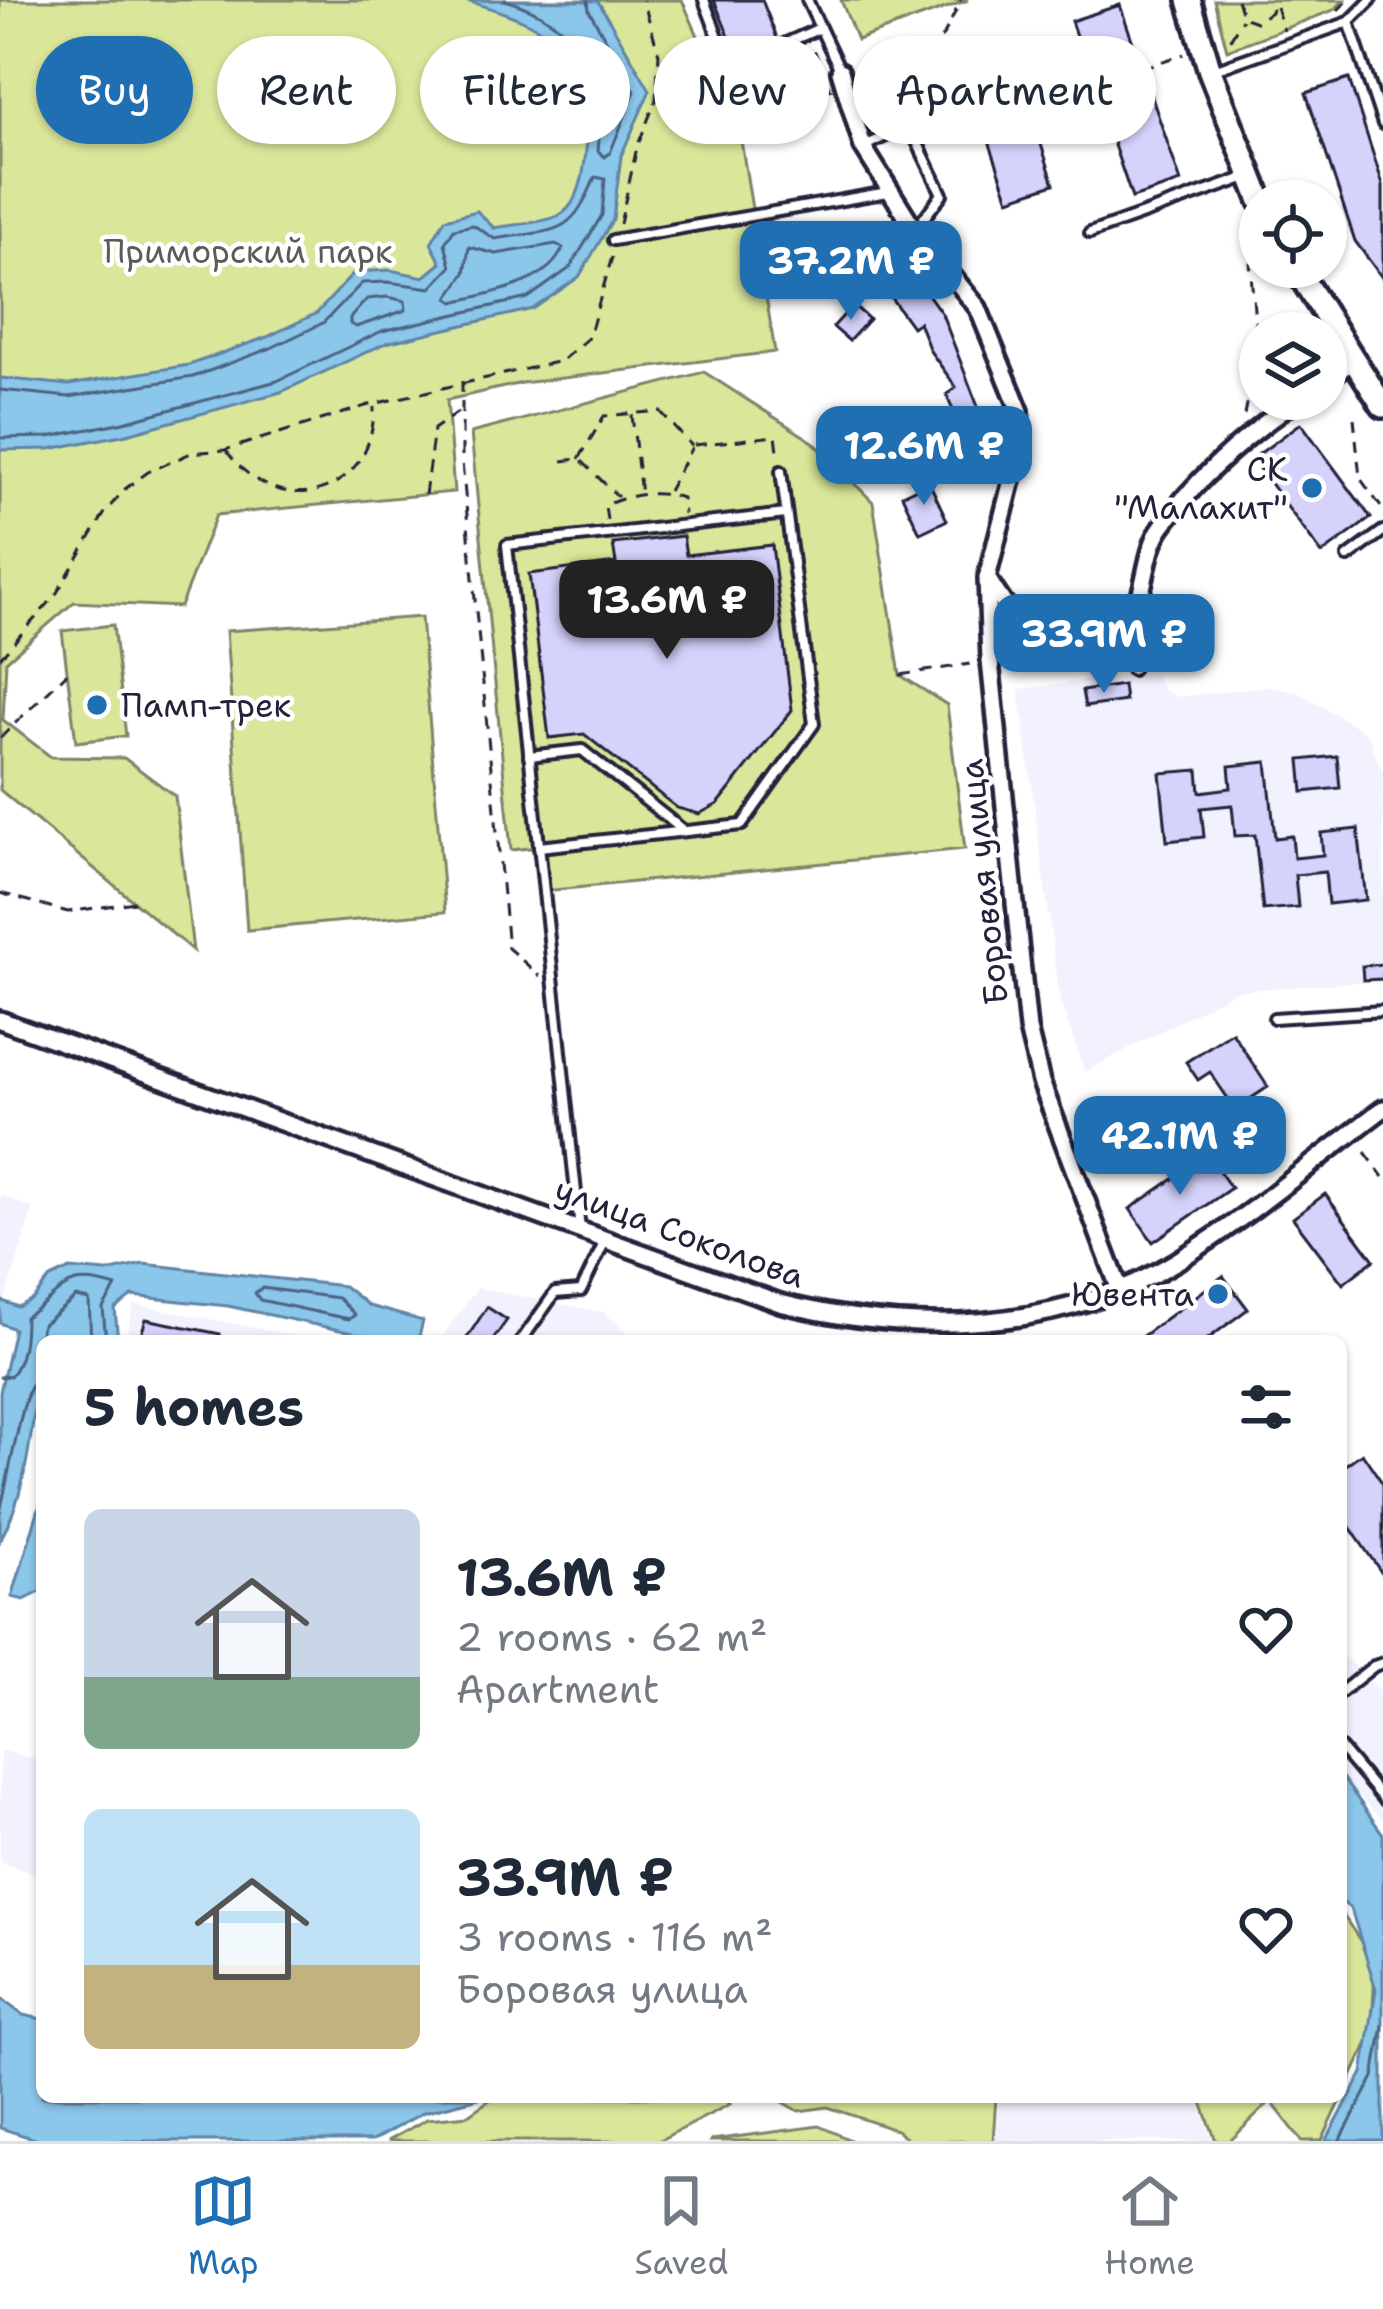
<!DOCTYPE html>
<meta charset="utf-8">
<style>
:root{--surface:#fff;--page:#f6f6f7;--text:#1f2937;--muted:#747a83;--line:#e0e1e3;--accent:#1f6fb2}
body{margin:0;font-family:"Shantell Sans",sans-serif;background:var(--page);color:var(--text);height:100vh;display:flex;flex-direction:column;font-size:45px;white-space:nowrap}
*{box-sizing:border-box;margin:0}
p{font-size:39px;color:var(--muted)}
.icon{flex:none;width:66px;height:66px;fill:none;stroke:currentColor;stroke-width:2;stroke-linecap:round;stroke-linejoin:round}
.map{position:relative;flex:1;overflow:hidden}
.details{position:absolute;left:36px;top:1335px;width:1311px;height:768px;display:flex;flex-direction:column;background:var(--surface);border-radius:18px;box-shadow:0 3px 9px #0004}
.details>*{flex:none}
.guide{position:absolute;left:36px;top:36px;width:1311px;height:108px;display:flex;gap:24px}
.tools{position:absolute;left:1239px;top:180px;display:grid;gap:24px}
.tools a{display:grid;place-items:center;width:108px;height:108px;border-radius:50%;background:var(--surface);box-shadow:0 3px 9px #0004;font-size:60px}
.price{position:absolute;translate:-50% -102px;padding:0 27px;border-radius:24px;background:var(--accent);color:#fff;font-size:39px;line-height:78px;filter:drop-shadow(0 3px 6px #0008)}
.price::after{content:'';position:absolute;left:50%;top:72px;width:36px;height:27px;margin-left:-18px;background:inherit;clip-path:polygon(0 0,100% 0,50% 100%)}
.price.active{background:#222;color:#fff}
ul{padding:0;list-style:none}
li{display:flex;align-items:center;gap:36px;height:300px;padding:0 48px}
li span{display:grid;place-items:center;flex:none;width:336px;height:240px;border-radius:18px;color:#555}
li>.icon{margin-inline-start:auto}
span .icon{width:144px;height:144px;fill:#fffc;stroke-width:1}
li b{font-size:51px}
h2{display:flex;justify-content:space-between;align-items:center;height:144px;padding:0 48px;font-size:51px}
.chip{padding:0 42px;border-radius:54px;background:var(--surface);box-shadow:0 3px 9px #0004;font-size:42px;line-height:108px}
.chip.active{background:var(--accent);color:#fff}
.tab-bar{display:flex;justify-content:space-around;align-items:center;height:168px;border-top:3px solid var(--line);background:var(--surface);font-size:33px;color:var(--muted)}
.tab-bar a{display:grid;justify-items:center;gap:6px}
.tab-bar .active{color:var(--accent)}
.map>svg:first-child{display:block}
</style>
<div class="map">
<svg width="1383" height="2141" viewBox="0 0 1383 2141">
<rect width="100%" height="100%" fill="#fff"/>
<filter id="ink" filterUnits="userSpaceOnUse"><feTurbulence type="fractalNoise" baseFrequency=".00833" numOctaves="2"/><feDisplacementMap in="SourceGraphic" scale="24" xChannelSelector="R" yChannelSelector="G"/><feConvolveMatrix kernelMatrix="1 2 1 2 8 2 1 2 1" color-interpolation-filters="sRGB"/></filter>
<g filter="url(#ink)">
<g fill="#f2f2fe">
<polygon points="1155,672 1162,689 1178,697 1267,686 1300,693 1367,733 1383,773 1383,980 1235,991 1085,1072 1060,1001 1019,689"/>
<polygon points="0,1194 33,1209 0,1316"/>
<polygon points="477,1288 603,1312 638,1341 439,1341"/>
<polygon points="134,1304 321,1341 125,1341"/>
<polygon points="1341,1653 1383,1694 1383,1821 1341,1777"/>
<polygon points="0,1750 42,1761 42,1876 0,1863"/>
<polygon points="999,2097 1197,2097 1213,2141 995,2141"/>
</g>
<g fill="#dae699" stroke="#7e846a" stroke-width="3">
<polygon points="0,0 682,0 739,128 775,352 522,383 447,400 454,492 216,515 180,607 74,602 6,661 3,720 51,757 124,758 175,796 193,951 0,790"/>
<polygon points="841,0 968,0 857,40"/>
<polygon points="1214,0 1344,0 1334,10 1227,50"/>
<polygon points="704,372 813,442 873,502 900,675 947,705 965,849 544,891 539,847 511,850 471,433"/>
<polygon points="421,617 445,912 247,930 226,631"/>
<polygon points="113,625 126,736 76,742 62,631"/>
<polygon points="1341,1912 1375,1963 1372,2034 1322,2141 1302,2141 1271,2101 1230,2141 1216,2141 1200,2097 1341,2097"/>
<polygon points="494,2097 725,2097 730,2104 658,2141 387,2141 427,2119 468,2115"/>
<polygon points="774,2097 996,2097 993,2141 909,2141 896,2130 828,2107 799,2111"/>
<polygon points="819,2126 853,2141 711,2141 712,2140"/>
</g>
<g fill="#8bc6eb" stroke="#6184a5" stroke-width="3">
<path d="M463 0 598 1 650 90 621 156 613 219 579 277 533 309 386 343 281 392 127 434 50 449 0 450V378L69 385 189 365 267 337 317 313 355 272 390 270 424 277 441 263 431 243 445 219 477 211 494 228C513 224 540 224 558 216 578 206 583 179 585 160 597 55 559 26 463 0Z"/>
<path d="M143 1264 344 1286 369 1306 423 1321 418 1341H390L228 1306 132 1296 115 1309 118 1341H42V1392L37 1393C30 1441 25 1497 0 1540V1392L14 1329 0 1323V1300L18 1307 34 1298 49 1279 70 1269 107 1272Z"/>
<polygon points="42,1498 42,1591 24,1600 12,1597"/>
<polygon points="1341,1776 1383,1834 1383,2141 1326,2141 1363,2073 1376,1989 1351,1909 1341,1901"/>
<polygon points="0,1998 23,2015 42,2019 42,2097 483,2097 424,2112 372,2141 41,2141 0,2128"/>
</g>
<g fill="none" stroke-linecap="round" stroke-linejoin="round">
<g stroke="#4c6481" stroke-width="3">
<path d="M505 0C582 23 606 75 598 151L605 157 610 153 635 91 589 10 588 0"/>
<path d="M556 244 563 248C547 286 489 293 454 302L448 298 465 273 469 247 496 254Z"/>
<polygon points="388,297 405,301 406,310 356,327 350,324 350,318 367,299"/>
<path d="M0 390 69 397 193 377 271 348 323 323 362 283 388 282 431 288 451 267 445 243 454 229 473 225 495 239C556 229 571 238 595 177L605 179 602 215 570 268 528 298 382 331 277 381 124 422 49 437 0 438"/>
<polygon points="262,1288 338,1298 355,1315 349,1319 260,1300 255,1293"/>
<polyline points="42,1367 34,1362 42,1325 76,1297 89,1300 91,1341"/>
<path d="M0 1377 10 1376C24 1361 25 1335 25 1317 65 1293 62 1270 116 1287L103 1308 106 1341"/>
<path d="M0 1512C6 1489 23 1394 32 1384L42 1383"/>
<polyline points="1340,2141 1374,2077 1383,2025"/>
</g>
</g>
<g fill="#d5d2fb" stroke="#22223b" stroke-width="3">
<polygon points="714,0 762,0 777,38 737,56"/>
<polygon points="1120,5 1181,182 1132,198 1102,110 1037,132 1054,184 1009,199 962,63 1008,47 1028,108 1093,86 1071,21"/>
<polygon points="815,52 830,89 739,128 723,91 747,81 743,71 784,53 788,63"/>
<polygon points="1349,79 1383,185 1383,279 1355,241 1306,93"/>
<polygon points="899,254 942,314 982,417 959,425 947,395 956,387 930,351 919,322 912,327 873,273"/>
<polygon points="853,305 869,319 849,341 833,327"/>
<polygon points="1301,423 1371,518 1322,554 1252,459"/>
<polygon points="929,482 947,520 920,533 902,495"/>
<polygon points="683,536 686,555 772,545 792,710 718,804 699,814 677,808 584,734 549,738 529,574 616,563 613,544"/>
<polygon points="1123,685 1125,701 1085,707 1082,691"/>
<polygon points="1337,756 1340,788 1303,792 1300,760"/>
<polygon points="1267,762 1275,838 1292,836 1294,858 1323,855 1321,833 1358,829 1366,900 1328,904 1325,872 1295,875 1298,907 1263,910 1255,835 1235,836 1232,805 1201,808 1204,837 1167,841 1160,773 1198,770 1200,792 1231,788 1229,766"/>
<polygon points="1383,964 1383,979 1363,980 1362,966"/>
<polygon points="1232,1032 1268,1087 1235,1109 1210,1072 1198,1080 1186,1062"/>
<polygon points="1208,1155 1231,1188 1153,1242 1130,1209"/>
<polygon points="1325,1194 1374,1260 1343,1284 1293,1218"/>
<polygon points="1223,1276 1248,1309 1205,1341 1136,1341"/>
<polygon points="487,1307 507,1320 492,1341 465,1341"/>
<polygon points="146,1319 220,1334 219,1341 139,1341"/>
<polygon points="1362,1453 1383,1484 1383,1575 1341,1514 1341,1468"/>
</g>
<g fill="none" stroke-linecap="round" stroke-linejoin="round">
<defs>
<g id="lane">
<polyline points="704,0 730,68 820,28"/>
<polyline points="807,0 840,70"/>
<polyline points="1371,0 1349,22 1383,124"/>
<polyline points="1211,71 1349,22"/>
<polyline points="865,146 909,125 942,194 915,230"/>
<polyline points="1090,233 1247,177"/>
<polyline points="613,240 888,192"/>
<polyline points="1348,557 1383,531"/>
<polyline points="1115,635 1132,670"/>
<polyline points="529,756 582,750 684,831"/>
<polyline points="539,847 742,825 814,724 781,471"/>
<polyline points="1274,1018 1383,1011"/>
<polyline points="580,1230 507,545 786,514"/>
<polyline points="521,1341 555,1293 581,1291 605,1241"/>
<polyline points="1341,1692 1374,1666 1383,1663"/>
<polyline points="1341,1749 1383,1799"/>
</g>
<g id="street">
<polyline points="840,71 863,147 915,230 978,308 1020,411 1013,476 987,578 990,661 1028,1029 1041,1082 1120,1290"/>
<polyline points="1326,379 1353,361"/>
<path d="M989 581C1018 628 1040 654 1099 639 1114 635 1127 628 1134 613 1147 586 1145 549 1163 525 1199 475 1248 434 1298 399"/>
<path d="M0 1020 780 1303C911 1336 1059 1333 1177 1261 1249 1217 1316 1159 1383 1109"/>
</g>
<g id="secondary">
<polyline points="1189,0 1210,71 1261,201"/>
<polyline points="1295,267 1383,406"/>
</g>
</defs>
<use href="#lane" stroke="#22223b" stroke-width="16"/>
<use href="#street" stroke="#22223b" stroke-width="24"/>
<use href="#secondary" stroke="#22223b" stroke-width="30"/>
<g stroke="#22223b" stroke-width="3" stroke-dasharray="12 9" stroke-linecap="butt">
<polyline points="1237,0 1243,17 1256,22 1271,12 1274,0"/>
<polyline points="1276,7 1284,31"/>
<polyline points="1338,10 1348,0"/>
<polyline points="1230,40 1242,19"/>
<polyline points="1142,68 1184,54"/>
<polyline points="909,111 909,78 945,33 961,0"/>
<polyline points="620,224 637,147 656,100 659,54 643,0"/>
<polyline points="462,381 462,462 508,948 540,976"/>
<polyline points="632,415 641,495"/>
<polyline points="1244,415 1257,345 1250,262"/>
<polyline points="1354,418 1360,478 1383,510"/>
<polyline points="694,445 776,436 779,458"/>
<path d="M226 450C276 523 374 498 374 407"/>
<polyline points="579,459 604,416 660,411 692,446"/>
<polyline points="562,461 577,459"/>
<polyline points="582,461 618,497"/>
<polyline points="668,491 692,447"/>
<polyline points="425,495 434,429 461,410"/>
<path d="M607 520 605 506C627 494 658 490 682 498L684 514"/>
<polyline points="0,658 55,596 106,511 125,489 148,472 191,453 225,450 369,405 561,361 589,337 612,257"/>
<polyline points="900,675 970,664"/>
<polyline points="0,738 67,673"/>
<polyline points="0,893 68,912 142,901"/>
<polyline points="1365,1152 1383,1177"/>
</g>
<use href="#lane" stroke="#fff" stroke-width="8"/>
<use href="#street" stroke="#fff" stroke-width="15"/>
<use href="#secondary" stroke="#fff" stroke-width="21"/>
</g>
</g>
<g fill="#1f6fb2" stroke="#fff" stroke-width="4.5">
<circle cx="1312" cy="488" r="12"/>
<circle cx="97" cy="705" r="12"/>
<circle cx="1218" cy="1294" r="12"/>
</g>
<g text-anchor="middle" stroke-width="9" stroke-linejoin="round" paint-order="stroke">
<g font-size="33" fill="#595d57" stroke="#fff">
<text x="248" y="263">Приморский парк</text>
</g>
<g font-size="33" fill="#22223b" stroke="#fff" text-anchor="end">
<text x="1288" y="481">СК<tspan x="1288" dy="38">"Малахит"</tspan></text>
<text x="121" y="717" text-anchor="start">Памп-трек</text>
<text x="1194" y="1306">Ювента</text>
</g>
<g font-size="33" fill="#22223b" stroke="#fff">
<text transform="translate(983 882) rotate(-96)" y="12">Боровая улица</text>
<text transform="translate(680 1232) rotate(20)" y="12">улица Соколова</text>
</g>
</g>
</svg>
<div class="tools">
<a><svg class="icon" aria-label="locate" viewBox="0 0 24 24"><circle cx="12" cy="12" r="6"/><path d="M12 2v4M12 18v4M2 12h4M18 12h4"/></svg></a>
<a><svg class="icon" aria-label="layers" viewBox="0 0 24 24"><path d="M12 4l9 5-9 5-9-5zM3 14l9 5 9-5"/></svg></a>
</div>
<b class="price" style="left:851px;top:323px">37.2M ₽</b>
<b class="price" style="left:924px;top:508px">12.6M ₽</b>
<b class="price active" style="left:667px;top:662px">13.6M ₽</b>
<b class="price" style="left:1104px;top:696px">33.9M ₽</b>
<b class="price" style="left:1180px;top:1198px">42.1M ₽</b>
<div class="guide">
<a class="chip active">Buy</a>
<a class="chip">Rent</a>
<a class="chip">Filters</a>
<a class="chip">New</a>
<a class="chip">Apartment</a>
</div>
<section class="details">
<h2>5 homes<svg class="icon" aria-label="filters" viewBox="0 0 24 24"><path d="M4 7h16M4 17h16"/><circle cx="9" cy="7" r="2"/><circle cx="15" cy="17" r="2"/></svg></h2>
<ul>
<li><span style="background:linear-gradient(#c9d6e8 70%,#7fa58c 0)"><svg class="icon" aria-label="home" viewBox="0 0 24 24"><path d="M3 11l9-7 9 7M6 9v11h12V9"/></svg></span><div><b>13.6M ₽</b><p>2 rooms · 62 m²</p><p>Apartment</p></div><svg class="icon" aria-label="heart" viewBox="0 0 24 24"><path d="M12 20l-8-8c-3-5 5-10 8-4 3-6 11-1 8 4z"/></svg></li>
<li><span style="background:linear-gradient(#bfe0f5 65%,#c2b280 0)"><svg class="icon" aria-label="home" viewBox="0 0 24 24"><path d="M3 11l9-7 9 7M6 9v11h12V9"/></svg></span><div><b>33.9M ₽</b><p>3 rooms · 116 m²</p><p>Боровая улица</p></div><svg class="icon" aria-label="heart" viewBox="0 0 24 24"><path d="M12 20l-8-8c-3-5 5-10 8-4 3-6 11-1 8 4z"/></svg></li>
</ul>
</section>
</div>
<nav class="tab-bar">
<a class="active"><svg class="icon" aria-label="map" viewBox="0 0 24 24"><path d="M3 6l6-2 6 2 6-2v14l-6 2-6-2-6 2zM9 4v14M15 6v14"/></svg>Map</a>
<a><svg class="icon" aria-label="saved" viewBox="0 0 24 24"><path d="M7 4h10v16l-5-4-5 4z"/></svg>Saved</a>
<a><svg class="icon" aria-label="home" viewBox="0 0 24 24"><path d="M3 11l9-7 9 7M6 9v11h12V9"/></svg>Home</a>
</nav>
